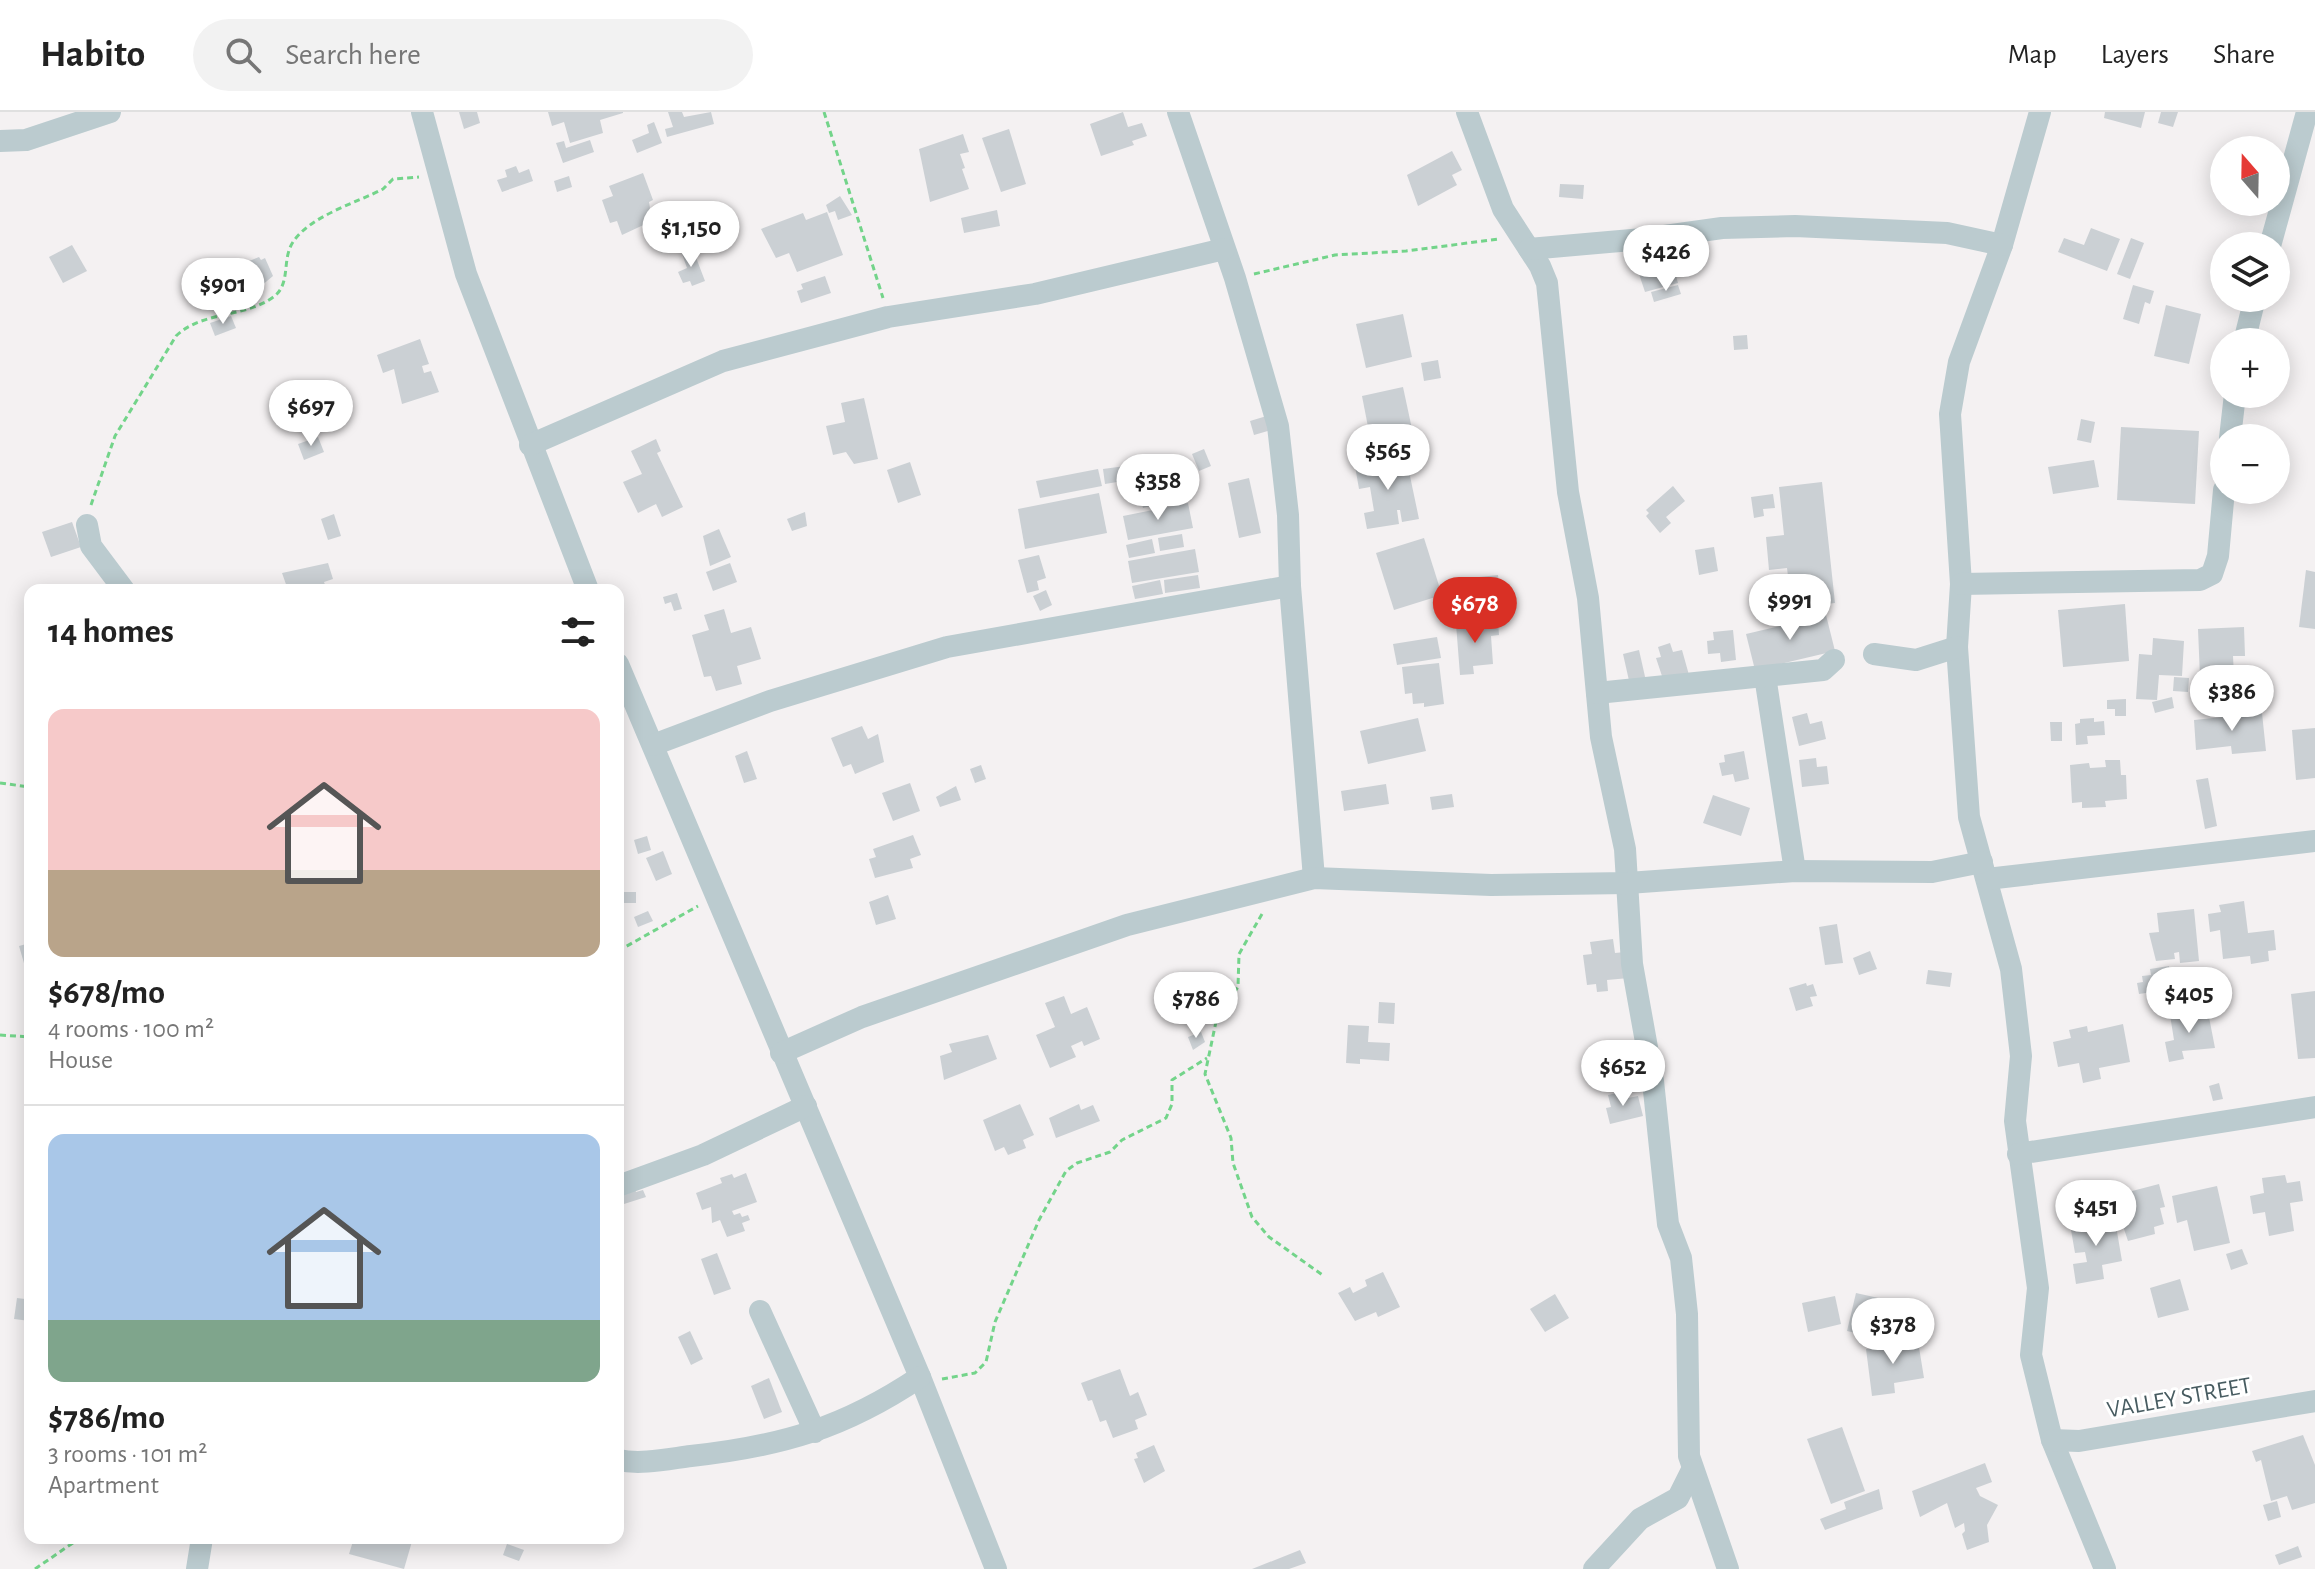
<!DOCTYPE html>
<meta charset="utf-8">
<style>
:root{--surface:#fff;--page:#f2f2f2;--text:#222;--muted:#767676;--line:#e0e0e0;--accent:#d93025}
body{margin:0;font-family:"Alegreya Sans",sans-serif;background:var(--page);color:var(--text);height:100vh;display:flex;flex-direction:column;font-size:30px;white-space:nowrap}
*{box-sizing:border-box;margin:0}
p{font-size:26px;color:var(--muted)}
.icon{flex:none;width:44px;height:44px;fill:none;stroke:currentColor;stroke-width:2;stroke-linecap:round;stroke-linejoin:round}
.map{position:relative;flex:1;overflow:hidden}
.drawer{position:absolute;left:24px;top:472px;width:600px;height:960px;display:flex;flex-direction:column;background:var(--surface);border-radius:16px;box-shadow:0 4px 20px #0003}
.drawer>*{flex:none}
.needle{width:52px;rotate:340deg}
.fabs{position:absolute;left:2210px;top:24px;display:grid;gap:16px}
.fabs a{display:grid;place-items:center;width:80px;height:80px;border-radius:50%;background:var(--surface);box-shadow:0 4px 20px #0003;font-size:40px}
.price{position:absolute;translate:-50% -68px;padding:0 18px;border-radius:28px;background:#fff;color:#222;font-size:26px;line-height:52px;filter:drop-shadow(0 2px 4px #0008)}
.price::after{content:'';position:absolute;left:50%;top:48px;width:24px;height:18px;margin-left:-12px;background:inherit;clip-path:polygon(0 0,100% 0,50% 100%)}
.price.active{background:var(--accent);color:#fff}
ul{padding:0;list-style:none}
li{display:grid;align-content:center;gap:16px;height:424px;padding:0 24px}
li+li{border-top:2px solid var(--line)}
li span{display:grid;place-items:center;height:248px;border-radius:16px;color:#555}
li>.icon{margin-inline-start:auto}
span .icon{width:144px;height:144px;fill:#fffc;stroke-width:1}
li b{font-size:34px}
h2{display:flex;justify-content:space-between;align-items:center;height:96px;padding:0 24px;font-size:34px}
header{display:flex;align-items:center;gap:48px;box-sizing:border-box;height:112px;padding:0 40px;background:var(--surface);border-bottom:2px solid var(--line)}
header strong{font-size:38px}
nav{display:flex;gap:44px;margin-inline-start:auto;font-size:28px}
.search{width:560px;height:72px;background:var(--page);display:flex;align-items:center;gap:20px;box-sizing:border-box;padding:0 28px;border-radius:44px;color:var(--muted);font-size:30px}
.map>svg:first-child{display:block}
</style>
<header>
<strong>Habito</strong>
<div class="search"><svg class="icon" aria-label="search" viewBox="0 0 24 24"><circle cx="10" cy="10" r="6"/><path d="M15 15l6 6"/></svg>Search here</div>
<nav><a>Map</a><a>Layers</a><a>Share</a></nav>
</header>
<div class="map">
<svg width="2315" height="1457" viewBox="0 0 2315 1457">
<rect width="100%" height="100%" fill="#f4f1f2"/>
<g fill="#cbd0d4">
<polygon points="459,0 477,0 480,11 464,17"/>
<polygon points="548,0 623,0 623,1 600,8 603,21 570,31 564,10 552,14"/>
<polygon points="668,0 682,0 684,5 711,0 714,12 667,25 665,17 673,15"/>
<polygon points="1123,0 1128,15 1142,11 1147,24 1132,29 1134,33 1101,44 1090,12"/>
<polygon points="2105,0 2145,0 2141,16 2104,6"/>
<polygon points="2161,0 2178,0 2173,15 2158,11"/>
<polygon points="654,10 662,31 637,41 632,28 649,21 647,13"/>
<polygon points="1009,17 1026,72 1001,80 982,26"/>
<polygon points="963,22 969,40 960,42 965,56 962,57 969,77 930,90 919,37"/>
<polygon points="590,28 594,40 563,51 556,31 564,29 566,36"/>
<polygon points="1452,39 1462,58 1452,63 1457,73 1418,94 1407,63"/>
<polygon points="516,54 519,61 529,57 533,69 502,80 497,68 507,65 505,58"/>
<polygon points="643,61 653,88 649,90 652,109 622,123 617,109 610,111 602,88 613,84 609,74"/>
<polygon points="569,64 572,75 557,80 554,69"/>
<polygon points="1560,72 1584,73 1583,87 1559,85"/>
<polygon points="840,84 852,103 838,108 835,99 829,101 826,93"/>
<polygon points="997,98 1000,114 964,121 961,106"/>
<polygon points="827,100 843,143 797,160 789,141 776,146 761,117 803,101 806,108"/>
<polygon points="2091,116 2120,127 2107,159 2058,140 2064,126 2084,133"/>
<polygon points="2131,126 2144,131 2130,167 2117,162"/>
<polygon points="72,133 87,159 63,171 49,145"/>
<polygon points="692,135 705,169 692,174 690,169 683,171 678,160 687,156 681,139"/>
<polygon points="259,145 261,148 265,146 273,164 261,174 262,177 240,187 227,158"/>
<polygon points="1673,153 1678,171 1645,180 1639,162"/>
<polygon points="825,164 831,181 801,191 797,179 803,177 801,172"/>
<polygon points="1678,173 1681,182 1654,190 1651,180"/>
<polygon points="2133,173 2154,179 2150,192 2145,190 2139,212 2123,207"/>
<polygon points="2166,193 2201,202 2189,252 2154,244"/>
<polygon points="1403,202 1412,245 1366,256 1356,212"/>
<polygon points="231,204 236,216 215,224 210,211"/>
<polygon points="1747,223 1748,237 1734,238 1733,224"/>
<polygon points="420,227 429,252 422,254 424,261 431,259 439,280 402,292 394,257 383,261 377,243"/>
<polygon points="1438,248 1441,266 1424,269 1421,251"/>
<polygon points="1403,275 1412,317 1370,325 1362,284"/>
<polygon points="864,286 878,347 854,352 846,340 833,343 826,314 845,310 841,291"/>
<polygon points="1270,303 1275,317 1254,323 1250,309"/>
<polygon points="2081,307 2095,310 2091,331 2077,328"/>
<polygon points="2121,315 2199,319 2195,392 2117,388"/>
<polygon points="318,325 324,340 304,348 298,332"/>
<polygon points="656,327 661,339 657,341 683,395 662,405 656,392 638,401 623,370 642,362 631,339"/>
<polygon points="1204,337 1211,354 1199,359 1192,342"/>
<polygon points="1406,345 1419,407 1402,410 1400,398 1397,398 1399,412 1367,417 1364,401 1374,399 1370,375 1359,377 1355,354"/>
<polygon points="2094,348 2099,375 2053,382 2048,355"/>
<polygon points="1177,349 1186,385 1143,396 1134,359"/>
<polygon points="910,350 921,383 898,391 887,358"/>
<polygon points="1133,353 1135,367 1105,372 1103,357"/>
<polygon points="1098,357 1102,374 1040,386 1036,369"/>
<polygon points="1249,366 1261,421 1239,426 1228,371"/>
<polygon points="1822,370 1835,491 1792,496 1787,456 1769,458 1766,425 1784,423 1779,375"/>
<polygon points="1673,374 1685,389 1666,405 1671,411 1660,421 1646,404 1649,401 1646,398"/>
<polygon points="1099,381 1107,421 1025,437 1018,397"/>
<polygon points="1773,382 1775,396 1763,397 1764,404 1754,406 1751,385"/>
<polygon points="1188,391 1193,416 1128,428 1123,404"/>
<polygon points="805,400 807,414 792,419 787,407"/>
<polygon points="334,402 341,424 328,428 321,407"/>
<polygon points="72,410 81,435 51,445 42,420"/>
<polygon points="719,417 731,445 710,454 703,424"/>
<polygon points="1182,422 1184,435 1160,439 1158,426"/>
<polygon points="1424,426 1442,483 1394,498 1376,441"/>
<polygon points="1152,427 1155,441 1129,446 1126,433"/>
<polygon points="1714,435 1718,459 1699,463 1695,438"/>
<polygon points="1195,437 1199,460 1132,471 1128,449"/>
<polygon points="1039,443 1046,466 1037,469 1039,478 1027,481 1018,448"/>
<polygon points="328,451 333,467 324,470 327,478 288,478 282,461"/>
<polygon points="730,451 737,470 713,479 706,460"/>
<polygon points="2306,458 2315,460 2315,517 2299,515"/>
<polygon points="1198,463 1200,476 1165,481 1164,468"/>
<polygon points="1498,463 1502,500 1454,505 1451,468"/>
<polygon points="1160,468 1163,482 1135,487 1132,474"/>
<polygon points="1046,478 1052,493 1040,499 1033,484"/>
<polygon points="677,481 682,497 674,499 671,490 665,492 663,485"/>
<polygon points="2125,492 2129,549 2063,555 2058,498"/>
<polygon points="724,497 731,521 751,515 761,547 737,554 742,572 716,579 711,564 704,565 692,523 709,518 704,503"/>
<polygon points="1826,503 1835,539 1755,558 1746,522"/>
<polygon points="1498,509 1499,523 1491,524 1493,552 1473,554 1474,562 1460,563 1456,512"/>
<polygon points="2244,515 2245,544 2233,544 2234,564 2200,565 2198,517"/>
<polygon points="1733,518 1736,548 1721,550 1720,541 1708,542 1707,529 1714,528 1713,520"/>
<polygon points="1437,525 1441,546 1397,553 1393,532"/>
<polygon points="2153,526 2184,529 2182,564 2159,563 2157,588 2136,587 2139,542 2152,543"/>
<polygon points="1670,531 1673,540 1682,538 1689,563 1664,570 1656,546 1661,545 1658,535"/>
<polygon points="1639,538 1646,569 1630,573 1623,542"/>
<polygon points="1439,551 1444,592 1424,595 1424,591 1413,592 1412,581 1405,582 1402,555"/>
<polygon points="2174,565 2189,566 2188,580 2173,579"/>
<polygon points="2172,585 2174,596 2155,601 2152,590"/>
<polygon points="2126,587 2126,604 2115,604 2115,597 2107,597 2107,588"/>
<polygon points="1807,601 1810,612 1822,609 1826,627 1799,634 1792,605"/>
<polygon points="2262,601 2266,639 2232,642 2231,634 2196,638 2194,608"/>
<polygon points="1418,606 1426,639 1368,652 1360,619"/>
<polygon points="2094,606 2094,610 2104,609 2105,623 2087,624 2088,632 2076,633 2075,612 2080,611 2080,607"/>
<polygon points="2050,610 2062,610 2062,629 2051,629"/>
<polygon points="862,614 868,627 878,622 884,650 855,662 851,652 843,655 831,626"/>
<polygon points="2315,616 2315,666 2296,668 2292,618"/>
<polygon points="747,639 757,667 744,671 735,644"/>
<polygon points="1744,639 1749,667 1735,670 1733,662 1722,664 1719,651 1725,650 1724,643"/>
<polygon points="1816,646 1817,655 1827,654 1829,672 1802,675 1799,648"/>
<polygon points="2105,648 2120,648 2121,663 2126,663 2127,687 2105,689 2106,695 2082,696 2082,690 2072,691 2070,653 2089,651 2090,656 2106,655"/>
<polygon points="981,653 986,667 975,671 970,657"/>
<polygon points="2208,666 2217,714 2205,717 2196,668"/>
<polygon points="910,671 920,699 893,709 882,681"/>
<polygon points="1386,672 1389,692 1344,699 1341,679"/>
<polygon points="956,674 961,688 940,695 936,685"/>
<polygon points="1452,682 1454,695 1432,698 1430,685"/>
<polygon points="1713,683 1750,696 1741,724 1703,711"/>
<polygon points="913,723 921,743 910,747 913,756 875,766 869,747 876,745 873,737"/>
<polygon points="647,724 651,738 638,742 634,728"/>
<polygon points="663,739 672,762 656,769 646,746"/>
<rect x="618" y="780" width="18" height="11"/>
<polygon points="888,783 896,807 876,813 869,790"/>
<polygon points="2244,789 2248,821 2274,818 2276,838 2268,839 2269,849 2251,852 2250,844 2223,847 2220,818 2210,820 2208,802 2221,800 2219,793"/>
<polygon points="2194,797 2199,849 2180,851 2179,840 2174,841 2175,847 2156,849 2149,821 2159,820 2157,801"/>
<polygon points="648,799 653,809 638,815 634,805"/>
<polygon points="1837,812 1843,851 1825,853 1819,815"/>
<polygon points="1613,827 1615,841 1625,840 1629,866 1607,868 1608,879 1597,880 1596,872 1587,873 1583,843 1592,842 1590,830"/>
<polygon points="30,831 30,857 26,858 19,834"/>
<polygon points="1870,839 1877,857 1859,863 1853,846"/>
<polygon points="2169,854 2173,877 2139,882 2137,871 2143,870 2142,864 2151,863 2150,857"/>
<polygon points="1928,858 1952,861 1950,875 1926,872"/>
<polygon points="1806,871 1807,874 1813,872 1817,884 1810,885 1813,894 1796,899 1789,876"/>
<polygon points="2315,879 2315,946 2298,947 2291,882"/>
<polygon points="1064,884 1071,902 1087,895 1100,927 1084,934 1082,929 1071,934 1076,945 1050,956 1036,923 1055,915 1045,891"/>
<polygon points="1379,890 1395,891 1394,912 1378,911"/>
<polygon points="2192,899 2193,908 2209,905 2215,936 2182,939 2184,947 2169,950 2165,930 2174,928 2170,903"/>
<polygon points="2123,912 2130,950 2099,956 2101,967 2083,971 2079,951 2058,955 2053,930 2071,926 2069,918 2087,914 2088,920"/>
<polygon points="1348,913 1369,914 1368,930 1390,931 1389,949 1360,947 1360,952 1346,951"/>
<polygon points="1201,920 1205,930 1193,938 1188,925"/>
<polygon points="988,923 997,947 944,968 940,944 952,940 949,932"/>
<polygon points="1641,941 1646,960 1619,966 1615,947"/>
<polygon points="2219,971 2223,987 2213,989 2209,974"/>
<polygon points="1626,979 1628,986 1638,984 1643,1004 1610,1012 1606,996 1611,995 1608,983"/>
<polygon points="1020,992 1034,1023 1023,1028 1026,1036 1008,1043 1004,1035 995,1039 983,1008"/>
<polygon points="1079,992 1081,998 1093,993 1100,1009 1056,1026 1049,1006"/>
<polygon points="746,1061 757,1090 732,1099 734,1103 740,1101 742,1105 748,1103 750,1108 742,1111 745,1119 727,1125 720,1108 712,1111 711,1095 702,1098 696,1081 722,1071 720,1066 732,1062 734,1066"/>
<polygon points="2285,1063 2287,1071 2300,1069 2303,1089 2290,1091 2294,1119 2269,1124 2265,1100 2253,1102 2250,1084 2264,1081 2262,1066"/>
<polygon points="2159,1072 2165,1095 2160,1096 2164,1112 2154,1115 2155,1122 2128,1129 2113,1084"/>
<polygon points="2217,1074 2230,1131 2194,1139 2187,1108 2177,1111 2172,1084"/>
<polygon points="635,1077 636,1080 643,1078 646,1085 624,1092 621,1081"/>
<polygon points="2114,1102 2122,1149 2102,1153 2104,1167 2076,1172 2073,1152 2087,1150 2085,1140 2075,1141 2071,1118 2092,1114 2091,1106"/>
<polygon points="2242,1137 2248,1152 2231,1158 2226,1142"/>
<polygon points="717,1141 731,1177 714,1183 701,1147"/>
<polygon points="1383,1160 1400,1195 1378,1205 1376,1200 1355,1209 1338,1181 1350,1175 1353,1181 1367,1174 1365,1168"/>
<polygon points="2180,1167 2189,1198 2158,1206 2150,1176"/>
<polygon points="27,1177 30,1177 30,1209 14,1207 17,1186 25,1187"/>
<polygon points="1856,1181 1892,1189 1883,1227 1847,1219"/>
<polygon points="1555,1182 1569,1206 1545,1220 1530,1197"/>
<polygon points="1835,1184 1841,1212 1808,1220 1802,1191"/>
<polygon points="690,1219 703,1247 691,1253 678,1225"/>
<polygon points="1918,1229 1924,1266 1894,1271 1895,1281 1872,1284 1866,1237"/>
<polygon points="1120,1257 1130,1284 1138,1280 1147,1303 1135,1308 1138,1317 1113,1326 1106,1308 1100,1310 1092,1288 1088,1289 1081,1271"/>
<polygon points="769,1266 782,1300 764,1307 751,1274"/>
<polygon points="1842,1315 1865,1379 1831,1392 1807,1327"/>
<polygon points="2303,1323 2315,1353 2315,1391 2292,1398 2287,1384 2271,1389 2261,1348 2256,1350 2252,1339"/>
<polygon points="1154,1333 1165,1359 1144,1371 1134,1347 1138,1346 1136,1341"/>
<polygon points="1985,1351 1992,1370 1976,1376 1980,1384 1998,1393 1987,1413 1989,1430 1967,1438 1962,1422 1965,1419 1964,1411 1955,1416 1947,1391 1920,1405 1912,1379"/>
<polygon points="1879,1377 1883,1397 1825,1418 1820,1407 1846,1397 1844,1390"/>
<polygon points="2277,1389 2281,1405 2268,1409 2263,1393"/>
<polygon points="354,1426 413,1426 404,1457 349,1442"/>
<polygon points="507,1432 524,1438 519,1449 503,1443"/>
<polygon points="2298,1434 2302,1445 2279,1453 2275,1443"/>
<polygon points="1300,1438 1306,1451 1289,1457 1252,1457"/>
</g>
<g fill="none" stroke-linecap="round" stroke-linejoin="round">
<g stroke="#73d48a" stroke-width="3" stroke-dasharray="6 4" stroke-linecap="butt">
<polyline points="824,0 883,186"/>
<polyline points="1254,162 1335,143 1406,139 1499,127"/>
<path d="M91 393 115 324 176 224C202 199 243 206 272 186 292 173 281 148 293 130 310 104 356 91 383 77L393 67 419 65"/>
<polyline points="0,671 30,675"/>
<polyline points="1262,802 1239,842 1238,875 1217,905 1205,962 1231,1026 1233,1051 1252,1105 1269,1125 1324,1164"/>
<polyline points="618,839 698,794"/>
<polyline points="0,923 30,925"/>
<polyline points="942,1267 975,1261 986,1250 995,1210 1039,1108 1066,1059 1077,1051 1110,1040 1122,1028 1166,1006 1172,992 1172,968 1207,946"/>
<polyline points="35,1457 80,1426"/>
</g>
<g stroke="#bbcbcf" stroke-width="22">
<polyline points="422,0 466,162 588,478"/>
<polyline points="1178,0 1235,166 1278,314 1288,403 1290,474 1314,766"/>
<polyline points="1467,0 1503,97 1540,154 1547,171 1568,380 1588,486 1601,625 1625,737 1632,852 1653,969 1668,1112 1681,1146 1687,1202 1689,1344 1728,1457"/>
<polyline points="2040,0 2002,133 1959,250 1950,302 1961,472 1957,535 1969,705 2011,857 2021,944 2015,1009 2038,1176 2031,1243 2052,1328 2105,1457"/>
<polyline points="0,29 26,28 110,0"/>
<polyline points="2270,134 2307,0"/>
<polyline points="1529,137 1643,127 1722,116 1795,114 1947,121 2002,133"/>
<polyline points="2244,230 2255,186"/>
<polyline points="2230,326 2235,282"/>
<polyline points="530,333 723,249 888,205 1035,182 1224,137"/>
<polyline points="87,413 91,434 124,478"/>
<polyline points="1961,472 2200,468 2212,462 2218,444 2224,378"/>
<polyline points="1874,542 1916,548 1957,535"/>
<polyline points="618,552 920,1265 996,1457"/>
<polyline points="1765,564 1795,759"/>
<polyline points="1597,581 1823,558 1834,548"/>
<polyline points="653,633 770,589 947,535 1290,474"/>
<polyline points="1987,767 2315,729"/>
<polyline points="781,941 862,905 1127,813 1314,766 1491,773 1628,771 1795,759 1932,760 1982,750"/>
<polyline points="2018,1042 2315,995"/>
<polyline points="618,1074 703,1043 806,994"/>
<polyline points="760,1199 815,1320"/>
<polyline points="2052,1328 2079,1329 2315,1289"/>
<path d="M618 1348C641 1353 668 1347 691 1344 782 1334 844 1316 920 1265"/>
<polyline points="197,1457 202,1426"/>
<polyline points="1594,1457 1640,1407 1678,1386 1692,1358"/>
</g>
</g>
<g text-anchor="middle" stroke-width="6" stroke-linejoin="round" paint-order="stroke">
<g font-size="24" fill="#475b60" stroke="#fff">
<text transform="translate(2179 1285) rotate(-10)" y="8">VALLEY STREET</text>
</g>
</g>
</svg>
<div class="fabs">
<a><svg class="needle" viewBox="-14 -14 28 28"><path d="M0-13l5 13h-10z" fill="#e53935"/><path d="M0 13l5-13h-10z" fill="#767676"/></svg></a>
<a><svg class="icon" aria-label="layers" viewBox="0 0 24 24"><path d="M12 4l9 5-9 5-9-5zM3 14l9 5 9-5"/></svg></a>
<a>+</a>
<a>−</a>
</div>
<b class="price" style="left:691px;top:157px">$1,150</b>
<b class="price" style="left:1666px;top:181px">$426</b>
<b class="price" style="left:223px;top:214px">$901</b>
<b class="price" style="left:311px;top:336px">$697</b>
<b class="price" style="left:1388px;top:380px">$565</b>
<b class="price" style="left:1158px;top:410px">$358</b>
<b class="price" style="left:1790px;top:530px">$991</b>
<b class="price active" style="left:1475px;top:533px">$678</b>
<b class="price" style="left:2232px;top:621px">$386</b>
<b class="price" style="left:2189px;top:923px">$405</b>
<b class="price" style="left:1196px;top:928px">$786</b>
<b class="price" style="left:1623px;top:996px">$652</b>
<b class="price" style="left:2096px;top:1136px">$451</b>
<b class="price" style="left:1893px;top:1254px">$378</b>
<section class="drawer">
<h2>14 homes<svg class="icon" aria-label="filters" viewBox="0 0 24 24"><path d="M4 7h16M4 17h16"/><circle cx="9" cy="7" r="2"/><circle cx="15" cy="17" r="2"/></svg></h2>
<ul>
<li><span style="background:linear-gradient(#f6c9c9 65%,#b9a48a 0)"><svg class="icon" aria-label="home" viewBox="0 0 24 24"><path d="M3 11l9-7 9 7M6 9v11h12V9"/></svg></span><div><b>$678/mo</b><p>4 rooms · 100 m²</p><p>House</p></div></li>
<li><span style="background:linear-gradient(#a9c7e8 75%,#7fa58c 0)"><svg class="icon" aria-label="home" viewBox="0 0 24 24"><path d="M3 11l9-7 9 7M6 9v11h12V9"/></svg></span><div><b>$786/mo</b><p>3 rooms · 101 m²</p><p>Apartment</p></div></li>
</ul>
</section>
</div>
